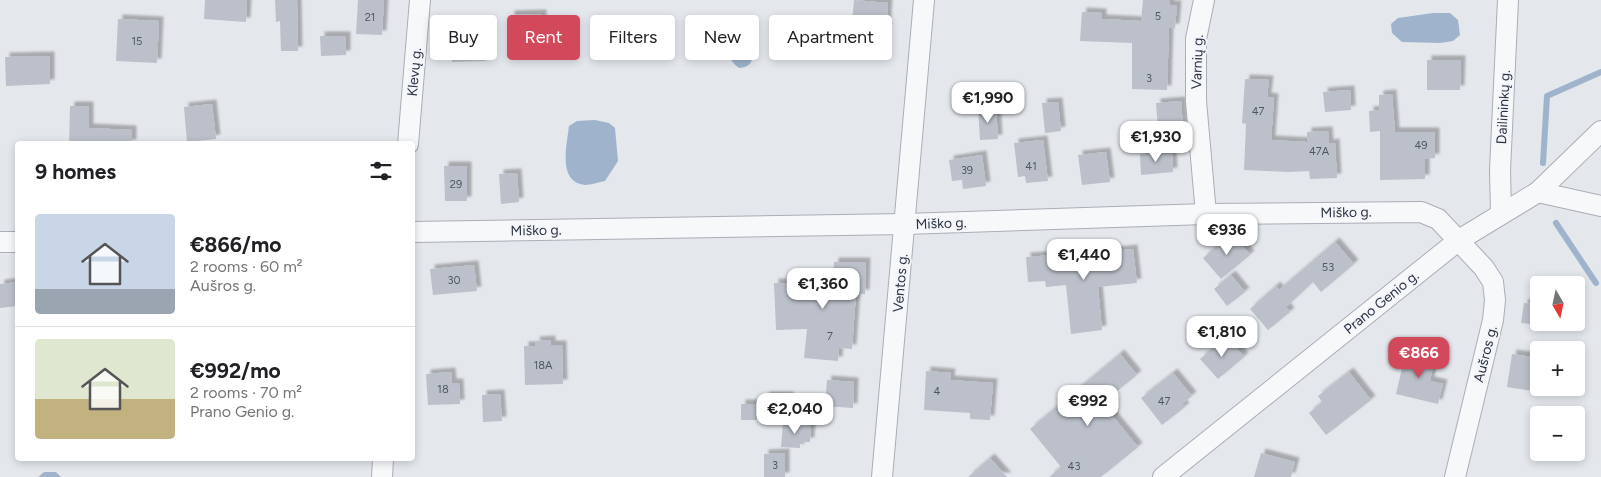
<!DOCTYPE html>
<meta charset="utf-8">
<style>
:root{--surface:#fff;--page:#f6f6f6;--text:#202124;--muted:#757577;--line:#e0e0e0;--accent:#d1495b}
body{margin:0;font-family:Figtree,sans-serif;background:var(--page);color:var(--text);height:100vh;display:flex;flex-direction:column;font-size:19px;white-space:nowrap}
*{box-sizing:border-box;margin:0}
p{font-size:16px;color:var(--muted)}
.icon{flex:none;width:28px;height:28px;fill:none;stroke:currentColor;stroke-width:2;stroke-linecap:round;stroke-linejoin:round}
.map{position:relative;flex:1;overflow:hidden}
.sheet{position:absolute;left:15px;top:141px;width:400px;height:320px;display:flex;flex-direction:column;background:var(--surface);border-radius:5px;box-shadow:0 2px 8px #0003}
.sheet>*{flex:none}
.banner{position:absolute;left:430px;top:15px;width:475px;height:45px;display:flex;gap:10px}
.needle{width:32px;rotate:171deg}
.controls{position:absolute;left:1530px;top:276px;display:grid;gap:10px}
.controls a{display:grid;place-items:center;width:55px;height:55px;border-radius:5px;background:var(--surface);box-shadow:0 2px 8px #0003;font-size:25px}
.price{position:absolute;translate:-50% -42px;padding:0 11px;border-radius:10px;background:#fff;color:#222;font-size:16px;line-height:32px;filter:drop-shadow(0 1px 2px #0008)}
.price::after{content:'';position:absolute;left:50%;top:30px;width:15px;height:11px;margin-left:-8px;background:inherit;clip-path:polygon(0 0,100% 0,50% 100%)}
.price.active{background:var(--accent);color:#fff}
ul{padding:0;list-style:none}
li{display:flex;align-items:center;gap:15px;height:125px;padding:0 20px}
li+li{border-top:1px solid var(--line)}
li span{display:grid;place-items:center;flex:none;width:140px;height:100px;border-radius:5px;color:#555}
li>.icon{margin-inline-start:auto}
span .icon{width:60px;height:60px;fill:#fffc;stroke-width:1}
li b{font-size:21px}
h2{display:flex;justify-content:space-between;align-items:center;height:60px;padding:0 20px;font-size:21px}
.chip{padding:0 18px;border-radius:5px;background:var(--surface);box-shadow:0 2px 8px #0003;font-size:18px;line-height:45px}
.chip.active{background:var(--accent);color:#fff}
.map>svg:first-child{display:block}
</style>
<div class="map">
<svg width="1601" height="477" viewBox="0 0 1601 477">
<defs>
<filter id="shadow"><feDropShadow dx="4.5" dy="-4.5" stdDeviation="1" flood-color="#0004"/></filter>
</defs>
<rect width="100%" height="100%" fill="#e4e7ec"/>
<g fill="#9fb4cc">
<polygon points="1433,13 1450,13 1458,20 1460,35 1453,41 1440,43 1402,42 1392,33 1391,24 1398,18"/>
<path d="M738 32 746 37C750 50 760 66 739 68 728 61 726 47 729 34Z"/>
<path d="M595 120 609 123 615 128 618 161 605 181C599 182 591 185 585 185 557 182 567 145 569 126L577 121Z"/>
<polygon points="44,472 56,472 61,477 38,477"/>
</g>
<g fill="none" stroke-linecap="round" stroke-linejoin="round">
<g stroke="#9fb4cc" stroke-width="6">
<polyline points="1543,163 1547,96 1601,72"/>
<polyline points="1556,223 1596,283"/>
</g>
</g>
<g fill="#bbc0ca" filter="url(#shadow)">
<polygon points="205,0 247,0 246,22 204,19"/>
<polygon points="275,0 297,0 298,51 281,51 280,21 276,22"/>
<polygon points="358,0 384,0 382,35 356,34"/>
<polygon points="854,0 888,3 886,36 851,33"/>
<polygon points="1143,0 1170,0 1170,5 1177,5 1175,28 1169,28 1167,90 1132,89 1132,43 1080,41 1082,12 1102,13 1102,19 1141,21"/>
<polygon points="542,14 542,29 510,31 510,15"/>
<polygon points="118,19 159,21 157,63 116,61"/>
<polygon points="485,32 486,61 452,62 451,33"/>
<polygon points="320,36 346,36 346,55 321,56"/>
<polygon points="50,56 50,84 6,86 5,57"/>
<polygon points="1427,60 1461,60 1460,90 1427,90"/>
<polygon points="1245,79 1269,80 1267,97 1274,98 1271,140 1307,142 1307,132 1328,131 1329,144 1335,143 1337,178 1310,179 1309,171 1289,172 1244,170 1246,124 1242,123"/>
<polygon points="1350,90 1351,110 1325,112 1323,92"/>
<polygon points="1392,94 1395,132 1435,132 1435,158 1425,159 1425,179 1380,180 1380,131 1370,132 1369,111 1379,110 1379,95"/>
<polygon points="1181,101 1183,127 1158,128 1156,103"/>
<polygon points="1058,102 1061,131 1045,133 1042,103"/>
<polygon points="212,104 216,139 187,142 184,107"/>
<polygon points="70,106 89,106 89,128 132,130 132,144 69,144"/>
<polygon points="996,107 998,139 980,140 978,108"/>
<polygon points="1043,140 1048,181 1026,183 1025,176 1018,177 1014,143"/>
<polygon points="1172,151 1173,172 1141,175 1140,154"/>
<polygon points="1106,152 1110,182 1082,185 1078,155"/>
<polygon points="982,155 986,186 963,189 962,180 952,181 949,160"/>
<polygon points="444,166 467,166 467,201 445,201"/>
<polygon points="517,173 519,202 501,204 499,174"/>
<polygon points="1232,233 1250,255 1221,279 1203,258"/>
<polygon points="1335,242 1354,264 1321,292 1313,282 1286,307 1290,312 1268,330 1250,309 1276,286 1279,290"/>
<polygon points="1133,249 1137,283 1098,287 1102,330 1071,334 1066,285 1046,287 1045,281 1028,282 1026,257 1067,254 1067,256"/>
<polygon points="834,262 866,262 865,294 856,294 852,349 839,348 838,361 804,358 807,329 776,330 774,283 833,285"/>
<polygon points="474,265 477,291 433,295 430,269"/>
<polygon points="1231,275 1245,292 1227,306 1214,289"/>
<polygon points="18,282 18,306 0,308 0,284"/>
<polygon points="1524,303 1539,305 1539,325 1521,323"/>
<polygon points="1226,337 1244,357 1218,379 1200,359"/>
<polygon points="551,340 551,345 562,345 563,384 525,385 524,346 536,346 535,341"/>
<polygon points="1406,351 1435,358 1430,381 1443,384 1438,404 1396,394"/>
<polygon points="1120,354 1137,375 1102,403 1138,447 1101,477 1049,477 1061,467 1030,429"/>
<polygon points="1512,354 1539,358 1539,392 1507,387"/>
<polygon points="926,371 951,373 950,380 993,383 990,420 970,419 970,413 924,410"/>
<polygon points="451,372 452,383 459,383 460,404 428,405 426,374"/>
<polygon points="1349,372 1371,400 1326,435 1309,413 1322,402 1318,396"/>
<polygon points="1173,373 1192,396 1182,404 1185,407 1162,425 1141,398"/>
<polygon points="827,380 854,382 853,408 825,406"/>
<polygon points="500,394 502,421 483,422 482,395"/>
<polygon points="765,396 789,396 788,420 741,420 741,404 765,404"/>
<polygon points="783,424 811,426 810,442 800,442 800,448 781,447"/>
<polygon points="785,453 785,477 764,477 764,454"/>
<polygon points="1261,453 1295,462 1291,477 1254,477"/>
<polygon points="990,458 1007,477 968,477"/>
</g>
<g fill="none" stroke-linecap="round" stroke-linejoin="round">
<defs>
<g id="street">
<polyline points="1204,0 1196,39 1196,101 1206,214"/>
<polyline points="408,144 420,0"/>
<polyline points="1538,192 1601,206"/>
<polyline points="1501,213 1500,170 1508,0"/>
<polyline points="412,232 905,224 1206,214 1421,212 1438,219 1484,268 1493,282 1495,300 1493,320 1455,477"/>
<polyline points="0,242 18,242"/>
<polyline points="382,477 383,459"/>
<polyline points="882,477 924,0"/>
<polyline points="1163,477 1459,240 1538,192 1601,131"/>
</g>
</defs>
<use href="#street" stroke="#a9aeb7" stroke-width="22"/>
<use href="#street" stroke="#f7f8fa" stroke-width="20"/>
</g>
<g text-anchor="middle" stroke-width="4" stroke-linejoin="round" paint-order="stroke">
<g font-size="11" fill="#4f5766">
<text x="1158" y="20">5</text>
<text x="370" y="21">21</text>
<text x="137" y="45">15</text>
<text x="1149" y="82">3</text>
<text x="1258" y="115">47</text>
<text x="1421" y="149">49</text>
<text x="1319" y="155">47A</text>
<text x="1031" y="170">41</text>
<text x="967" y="174">39</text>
<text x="456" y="188">29</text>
<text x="1328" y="271">53</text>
<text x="454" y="284">30</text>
<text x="830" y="340">7</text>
<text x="543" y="369">18A</text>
<text x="443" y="393">18</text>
<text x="937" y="395">4</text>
<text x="1164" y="405">47</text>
<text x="775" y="469">3</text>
<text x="1074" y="470">43</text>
</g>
<g font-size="14" fill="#2b3445" stroke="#f4f6f9">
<text transform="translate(1197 62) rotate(-88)" y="5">Varnių g.</text>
<text transform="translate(414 72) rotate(-85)" y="5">Klevų g.</text>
<text transform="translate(1503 107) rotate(-87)" y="5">Dailininkų g.</text>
<text transform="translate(1346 212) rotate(-1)" y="5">Miško g.</text>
<text transform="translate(941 223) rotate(-2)" y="5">Miško g.</text>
<text transform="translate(536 230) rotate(-1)" y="5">Miško g.</text>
<text transform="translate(900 283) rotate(-85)" y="5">Ventos g.</text>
<text transform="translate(1381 302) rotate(-39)" y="5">Prano Genio g.</text>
<text transform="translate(1485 354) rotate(-76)" y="5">Aušros g.</text>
</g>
</g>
</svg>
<div class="controls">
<a><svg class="needle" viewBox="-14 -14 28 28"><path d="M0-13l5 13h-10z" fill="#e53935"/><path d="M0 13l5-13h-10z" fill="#757577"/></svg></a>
<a>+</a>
<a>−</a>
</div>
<b class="price" style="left:988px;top:124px">€1,990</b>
<b class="price" style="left:1156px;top:163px">€1,930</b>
<b class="price" style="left:1227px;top:256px">€936</b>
<b class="price" style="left:1084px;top:281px">€1,440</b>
<b class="price" style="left:823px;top:310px">€1,360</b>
<b class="price" style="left:1222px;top:358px">€1,810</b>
<b class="price active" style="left:1419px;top:379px">€866</b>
<b class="price" style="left:1088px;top:427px">€992</b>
<b class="price" style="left:795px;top:435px">€2,040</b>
<div class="banner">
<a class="chip">Buy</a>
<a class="chip active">Rent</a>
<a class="chip">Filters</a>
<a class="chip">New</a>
<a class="chip">Apartment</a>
</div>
<section class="sheet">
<h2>9 homes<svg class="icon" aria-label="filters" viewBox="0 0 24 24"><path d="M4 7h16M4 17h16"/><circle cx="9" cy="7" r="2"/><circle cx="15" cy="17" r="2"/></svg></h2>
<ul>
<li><span style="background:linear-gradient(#c9d6e8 75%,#9aa5b1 0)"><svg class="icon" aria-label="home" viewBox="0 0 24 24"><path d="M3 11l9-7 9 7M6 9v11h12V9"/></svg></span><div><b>€866/mo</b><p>2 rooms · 60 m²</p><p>Aušros g.</p></div></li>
<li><span style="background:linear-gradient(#dfe7d0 60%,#c2b280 0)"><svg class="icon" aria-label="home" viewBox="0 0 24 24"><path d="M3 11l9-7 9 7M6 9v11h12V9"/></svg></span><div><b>€992/mo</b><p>2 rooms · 70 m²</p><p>Prano Genio g.</p></div></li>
</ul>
</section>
</div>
